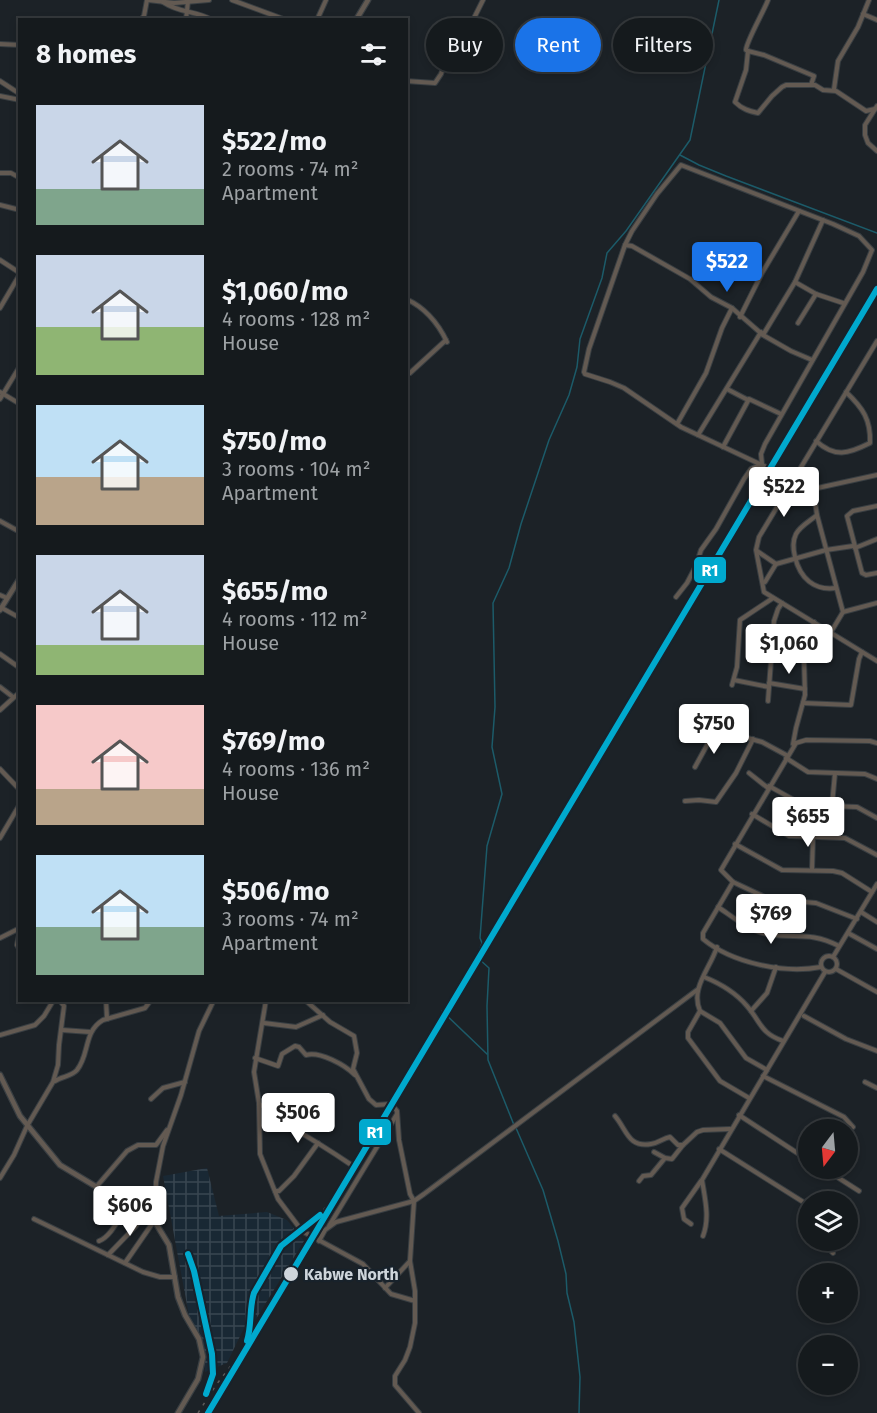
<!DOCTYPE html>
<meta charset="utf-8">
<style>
:root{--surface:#151a1d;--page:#1e2326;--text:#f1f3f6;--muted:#9da1a4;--line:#34383b;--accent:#1a73e8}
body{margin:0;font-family:"Fira Sans",sans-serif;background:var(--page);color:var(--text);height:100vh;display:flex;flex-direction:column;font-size:22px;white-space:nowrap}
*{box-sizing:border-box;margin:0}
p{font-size:20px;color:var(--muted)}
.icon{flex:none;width:33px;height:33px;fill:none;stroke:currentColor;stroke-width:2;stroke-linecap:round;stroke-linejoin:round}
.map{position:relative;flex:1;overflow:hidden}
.details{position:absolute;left:18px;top:18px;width:390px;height:984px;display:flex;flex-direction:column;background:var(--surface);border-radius:0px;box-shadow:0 3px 9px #0003,0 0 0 2px var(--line)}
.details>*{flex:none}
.top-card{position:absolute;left:426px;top:18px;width:360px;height:54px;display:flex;gap:12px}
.needle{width:39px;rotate:196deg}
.controls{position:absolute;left:798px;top:1119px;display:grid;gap:12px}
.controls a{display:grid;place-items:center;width:60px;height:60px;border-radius:50%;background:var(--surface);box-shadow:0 3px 9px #0003,0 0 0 2px var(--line);font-size:30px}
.price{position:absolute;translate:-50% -51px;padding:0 14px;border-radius:6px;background:#fff;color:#222;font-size:20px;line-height:39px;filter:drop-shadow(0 2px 3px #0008)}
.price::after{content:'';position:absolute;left:50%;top:36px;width:18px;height:14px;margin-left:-9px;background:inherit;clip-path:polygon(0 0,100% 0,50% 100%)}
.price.active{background:var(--accent);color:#fff}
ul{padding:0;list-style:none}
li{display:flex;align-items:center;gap:18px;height:150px;padding:0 18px}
li span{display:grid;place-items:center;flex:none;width:168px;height:120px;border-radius:0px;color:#555}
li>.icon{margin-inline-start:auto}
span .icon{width:72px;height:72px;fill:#fffc;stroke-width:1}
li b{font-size:26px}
h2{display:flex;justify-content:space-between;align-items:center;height:72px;padding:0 18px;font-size:26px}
.chip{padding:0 21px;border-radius:27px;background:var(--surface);box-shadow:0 3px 9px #0003,0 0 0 2px var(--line);font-size:21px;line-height:54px}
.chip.active{background:var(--accent);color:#fff}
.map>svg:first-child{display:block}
</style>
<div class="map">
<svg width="877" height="1413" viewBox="0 0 877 1413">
<defs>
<pattern id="industrial-grid" width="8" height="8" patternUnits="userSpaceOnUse" patternTransform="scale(1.5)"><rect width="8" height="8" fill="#192834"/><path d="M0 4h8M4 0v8" fill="none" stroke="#394651"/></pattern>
</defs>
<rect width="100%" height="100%" fill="#1c2227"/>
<polygon fill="url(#industrial-grid)" points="207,1168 219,1216 267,1212 287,1220 304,1241 251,1327 244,1328 227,1363 205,1372 202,1338 190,1321 163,1176"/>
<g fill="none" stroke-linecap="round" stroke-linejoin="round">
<g stroke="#1c5b69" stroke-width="1.5">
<polyline points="680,155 699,165 726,176 877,233"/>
<polyline points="477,956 482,943 480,938 487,846 502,794 492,747 495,707 493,603 509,568 521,524 549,440 569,395 577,367 580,339 602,278 607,253 626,231 690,140 719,0"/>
<polyline points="479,959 489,968 487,1006 488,1060 514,1125"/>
<polyline points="442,1011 487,1054"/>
<polyline points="516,1128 543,1190 558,1241 566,1274 567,1293 574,1322 580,1377 579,1413"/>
</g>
<defs>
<g id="minor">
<polyline points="148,0 174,3 209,0"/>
<polyline points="232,0 286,20"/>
<path d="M768 0C764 11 746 42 746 50L748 51 746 70 735 102C742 109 749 111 758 113L772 96 782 87 786 85H815L823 90 836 91 866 111 875 109"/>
<path d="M163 2C181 14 195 10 212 20"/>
<polyline points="863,14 877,20"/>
<polyline points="140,20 144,16 147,0"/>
<polyline points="186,20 188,1"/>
<polyline points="317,20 326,0"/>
<polyline points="0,44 20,45"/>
<polyline points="748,51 764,55 814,76 811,85"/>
<polyline points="0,81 20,94"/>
<polyline points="406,81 435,83 441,74 447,57 466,34 483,0"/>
<polyline points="834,89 838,61 858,27 869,0"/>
<polyline points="0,96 20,100"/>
<polyline points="877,106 865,125 865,135 868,143 877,151"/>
<polyline points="0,173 11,173 20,178"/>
<polyline points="0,205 20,210"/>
<polyline points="625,245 632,231 657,194 681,165 833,224 859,236 872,250 863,272 765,444 761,454 762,464 751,469 744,479 716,529 701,550 696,566 687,583 676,597"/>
<polyline points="0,260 20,273"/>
<polyline points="795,282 816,294 843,303"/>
<path d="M406 299C426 308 438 323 447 342"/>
<polyline points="0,308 20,274"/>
<polyline points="740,317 762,273 799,211"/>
<polyline points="798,323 816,294"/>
<polyline points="763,335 795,282 823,220"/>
<polyline points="877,341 759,537 756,550 764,592 877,661"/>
<polyline points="812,360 791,351 763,335 732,308 711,297 690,279 632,246 625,245 589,349 584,372 585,374 610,382 624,388 681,427 813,489 877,475"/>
<polyline points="406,371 410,373 446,340"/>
<polyline points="727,389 748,400"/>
<polyline points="0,392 20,404"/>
<polyline points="0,399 20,366"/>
<polyline points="677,424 706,373 722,328 732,308"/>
<polyline points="698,435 761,332"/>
<path d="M816 441C835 458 848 454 870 443 871 420 863 408 846 392"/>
<polyline points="723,447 749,399 781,414"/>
<polyline points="813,489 817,515 843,612"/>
<polyline points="877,506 853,511 847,516 862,573 866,575 877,573"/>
<path d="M817 515C810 521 800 526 796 534 792 542 793 549 795 557 800 578 814 591 836 588"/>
<polyline points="0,521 20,532"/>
<polyline points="855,548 877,539"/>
<polyline points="757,551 776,564"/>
<polyline points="765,582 776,564 826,550 853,546"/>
<polyline points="0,595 7,598"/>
<polyline points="2,608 20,618"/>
<polyline points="831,632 843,612 877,603"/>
<polyline points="0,654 20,668"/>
<polyline points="734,680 769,687"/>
<polyline points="769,683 805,689"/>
<polyline points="732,685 737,667 740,620 773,598"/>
<polyline points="0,687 13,697"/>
<polyline points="768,701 774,621 778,609 782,603"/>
<polyline points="803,703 851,705 859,659 862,652"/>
<polyline points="0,710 20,692"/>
<polyline points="793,744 796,728 805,695 804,659 814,622"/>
<polyline points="786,758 808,772 865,774 877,779"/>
<polyline points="695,767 712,736 718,730 762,742 788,756"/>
<polyline points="0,769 20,790"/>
<polyline points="749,773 768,788"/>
<polyline points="769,786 803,805 857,807 877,818"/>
<polyline points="685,801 699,800 716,802 736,773 753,739"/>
<polyline points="832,805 835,773"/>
<polyline points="752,814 789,836 845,838 877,855"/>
<polyline points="0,838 20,804"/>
<polyline points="735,844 782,870 833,871 842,873 872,892"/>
<polyline points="812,870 813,837"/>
<path d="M733 882 703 933V939C732 963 784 974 821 967"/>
<path d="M718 907C733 917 749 931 767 934 796 939 809 931 839 946"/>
<polyline points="861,912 877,922"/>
<polyline points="857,919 816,903 769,899 733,882 721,870 796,743 806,740 870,741 877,743"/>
<polyline points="20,930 17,945 20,950"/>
<polyline points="848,933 877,949"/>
<polyline points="774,934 776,901"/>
<polyline points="0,938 20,928"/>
<path d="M717 947C710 969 690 988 700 1011L688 1032V1038L720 1081 749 1098"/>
<circle cx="829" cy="964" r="8"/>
<polyline points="833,957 877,884"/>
<polyline points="836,969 877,992"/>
<path d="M704 977C719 983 736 993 747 1006 761 1022 760 1033 783 1041"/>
<polyline points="106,1000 107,1019"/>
<polyline points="266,1000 254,1072 259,1103 260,1154 278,1199 302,1231 363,1264 391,1294 415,1301"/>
<polyline points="305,1000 330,1022 354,1036 357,1053 353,1069 369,1099 376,1105 391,1104 397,1111 399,1140 410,1194 414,1201 410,1261 415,1291 415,1323 410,1347 405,1360 395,1376 395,1385 419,1413"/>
<polyline points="700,1011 720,1023 746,1058 767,1070"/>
<polyline points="751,1011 767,993 776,967"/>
<polyline points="804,1016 846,1039 877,1051"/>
<polyline points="264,1023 296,1027 323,1015"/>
<polyline points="62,1030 90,1032"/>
<polyline points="0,1035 35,1025 44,1016 53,1001 60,1001 64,1006 59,1045 58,1065 53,1082 27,1126 14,1155 0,1178"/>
<path d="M255 1058 278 1066 282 1054 295 1046 299 1047 306 1055C320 1051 345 1065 355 1075"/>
<polyline points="763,1076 844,1117 853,1127"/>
<path d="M55 1081C62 1076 71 1077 77 1070 90 1054 83 1032 103 1020L145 1008 151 1000"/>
<polyline points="865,1082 877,1088"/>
<polyline points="151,1099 163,1088 185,1082"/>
<path d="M259 1104C268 1108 273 1117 281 1121 305 1135 328 1149 350 1164"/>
<polyline points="739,1115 808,1160"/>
<path d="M615 1116C627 1130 628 1148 651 1144 659 1143 663 1138 670 1137L678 1145H683L697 1132 703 1130 730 1129"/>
<polyline points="719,1149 808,1205"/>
<polyline points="654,1152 665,1158 672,1159 683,1145"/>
<polyline points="823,1168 859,1191"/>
<polyline points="639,1181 643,1176 651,1175 665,1158"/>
<polyline points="97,1186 127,1151 138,1145 156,1145 167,1130"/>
<polyline points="275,1191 279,1191 294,1176 318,1143"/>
<polyline points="34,1219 143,1272 160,1277 175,1277"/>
<polyline points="155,1222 156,1182 163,1146 181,1095 199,1031 214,1000"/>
<polyline points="691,1224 684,1219 682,1208 701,1181"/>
<polyline points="329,1226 397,1114"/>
<path d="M703 1236C710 1218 705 1199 702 1180L825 972"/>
<polyline points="829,1240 828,1248 833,1253"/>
<path d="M99 1241C111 1237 120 1216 128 1205"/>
<polyline points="319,1241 325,1230 336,1222 414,1201 424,1194 697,990"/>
<polyline points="108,1255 136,1226 143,1215"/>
<polyline points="125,1263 154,1221"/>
<polyline points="385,1288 410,1261"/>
</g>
<g id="tertiary">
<polyline points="356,20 368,0"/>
<polyline points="0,610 20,578"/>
<polyline points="0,1075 20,1116 60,1165 155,1222 169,1245 178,1297 185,1315 199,1339 203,1357 198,1379 178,1413"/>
</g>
</defs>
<use href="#minor" stroke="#393f43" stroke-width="6"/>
<use href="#tertiary" stroke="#393f43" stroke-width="7"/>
<use href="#minor" stroke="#635a52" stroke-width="4"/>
<use href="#tertiary" stroke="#635a52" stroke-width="4.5"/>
<g stroke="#5d5b5a" stroke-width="1.5" stroke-dasharray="3 6" stroke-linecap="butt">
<polyline points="188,1254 194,1271 212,1354 213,1374 206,1394"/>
<polyline points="242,1352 250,1331 252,1300 254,1293 281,1246 317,1217 333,1199"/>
<polyline points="198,1413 216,1385 240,1354"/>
</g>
<defs>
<g id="rail-1">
<polyline points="188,1254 194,1271 212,1354 213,1374 206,1394"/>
<path d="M247 1341C252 1325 249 1308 254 1293L281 1246 320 1215"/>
<polyline points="208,1413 877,289"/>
</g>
</defs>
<use href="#rail-1" stroke="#18222b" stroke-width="10"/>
<use href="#rail-1" stroke="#00a9ce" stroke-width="6"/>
</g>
<circle fill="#ced5db" stroke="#18222b" stroke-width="2" cx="291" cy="1274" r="8"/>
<g text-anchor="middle" stroke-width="4.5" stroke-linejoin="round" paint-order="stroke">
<g font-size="16" font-weight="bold" fill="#ced5db" stroke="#18222b" text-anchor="start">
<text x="304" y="1280">Kabwe North</text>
</g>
</g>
<g stroke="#18222b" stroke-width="2">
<rect x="693" y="556" width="34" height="28" rx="6" fill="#00a9ce"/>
<rect x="358" y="1118" width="34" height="28" rx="6" fill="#00a9ce"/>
</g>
<g font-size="16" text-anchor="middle" font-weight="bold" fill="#fff">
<text x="710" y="576">R1</text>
<text x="375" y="1138">R1</text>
</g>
</svg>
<div class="controls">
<a><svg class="needle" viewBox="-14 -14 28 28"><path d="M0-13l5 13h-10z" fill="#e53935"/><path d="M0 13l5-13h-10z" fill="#9da1a4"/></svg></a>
<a><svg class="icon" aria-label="layers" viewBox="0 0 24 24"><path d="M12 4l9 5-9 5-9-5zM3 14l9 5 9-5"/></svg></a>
<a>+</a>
<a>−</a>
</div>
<b class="price active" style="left:727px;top:293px">$522</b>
<b class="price" style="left:784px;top:518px">$522</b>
<b class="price" style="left:789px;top:675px">$1,060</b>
<b class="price" style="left:714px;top:755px">$750</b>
<b class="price" style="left:808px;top:848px">$655</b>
<b class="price" style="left:771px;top:945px">$769</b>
<b class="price" style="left:298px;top:1144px">$506</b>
<b class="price" style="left:130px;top:1237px">$606</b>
<div class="top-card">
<a class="chip">Buy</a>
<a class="chip active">Rent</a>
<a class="chip">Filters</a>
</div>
<section class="details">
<h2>8 homes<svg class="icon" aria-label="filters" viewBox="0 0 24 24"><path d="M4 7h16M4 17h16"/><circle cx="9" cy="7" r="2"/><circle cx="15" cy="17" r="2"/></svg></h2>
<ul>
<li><span style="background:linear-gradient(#c9d6e8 70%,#7fa58c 0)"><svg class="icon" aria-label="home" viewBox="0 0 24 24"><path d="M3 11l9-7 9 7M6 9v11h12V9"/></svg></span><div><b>$522/mo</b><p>2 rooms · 74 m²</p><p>Apartment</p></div></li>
<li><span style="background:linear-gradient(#c9d6e8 60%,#8fb573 0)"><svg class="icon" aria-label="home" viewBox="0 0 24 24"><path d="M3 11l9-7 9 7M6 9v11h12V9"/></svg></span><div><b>$1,060/mo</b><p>4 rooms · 128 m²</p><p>House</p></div></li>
<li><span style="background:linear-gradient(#bfe0f5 60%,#b9a48a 0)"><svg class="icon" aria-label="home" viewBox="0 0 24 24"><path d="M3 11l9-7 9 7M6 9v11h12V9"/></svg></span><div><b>$750/mo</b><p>3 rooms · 104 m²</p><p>Apartment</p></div></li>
<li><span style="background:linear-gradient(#c9d6e8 75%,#8fb573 0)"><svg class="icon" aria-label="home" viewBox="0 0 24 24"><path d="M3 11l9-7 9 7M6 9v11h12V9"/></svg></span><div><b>$655/mo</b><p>4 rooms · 112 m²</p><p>House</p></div></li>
<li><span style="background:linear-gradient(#f6c9c9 70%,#b9a48a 0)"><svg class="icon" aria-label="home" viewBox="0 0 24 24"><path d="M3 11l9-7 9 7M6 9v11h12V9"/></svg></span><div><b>$769/mo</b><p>4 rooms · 136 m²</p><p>House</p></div></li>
<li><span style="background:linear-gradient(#bfe0f5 60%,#7fa58c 0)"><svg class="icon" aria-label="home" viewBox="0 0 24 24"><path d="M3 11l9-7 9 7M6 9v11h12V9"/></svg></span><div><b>$506/mo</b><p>3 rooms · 74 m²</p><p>Apartment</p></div></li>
</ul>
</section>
</div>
